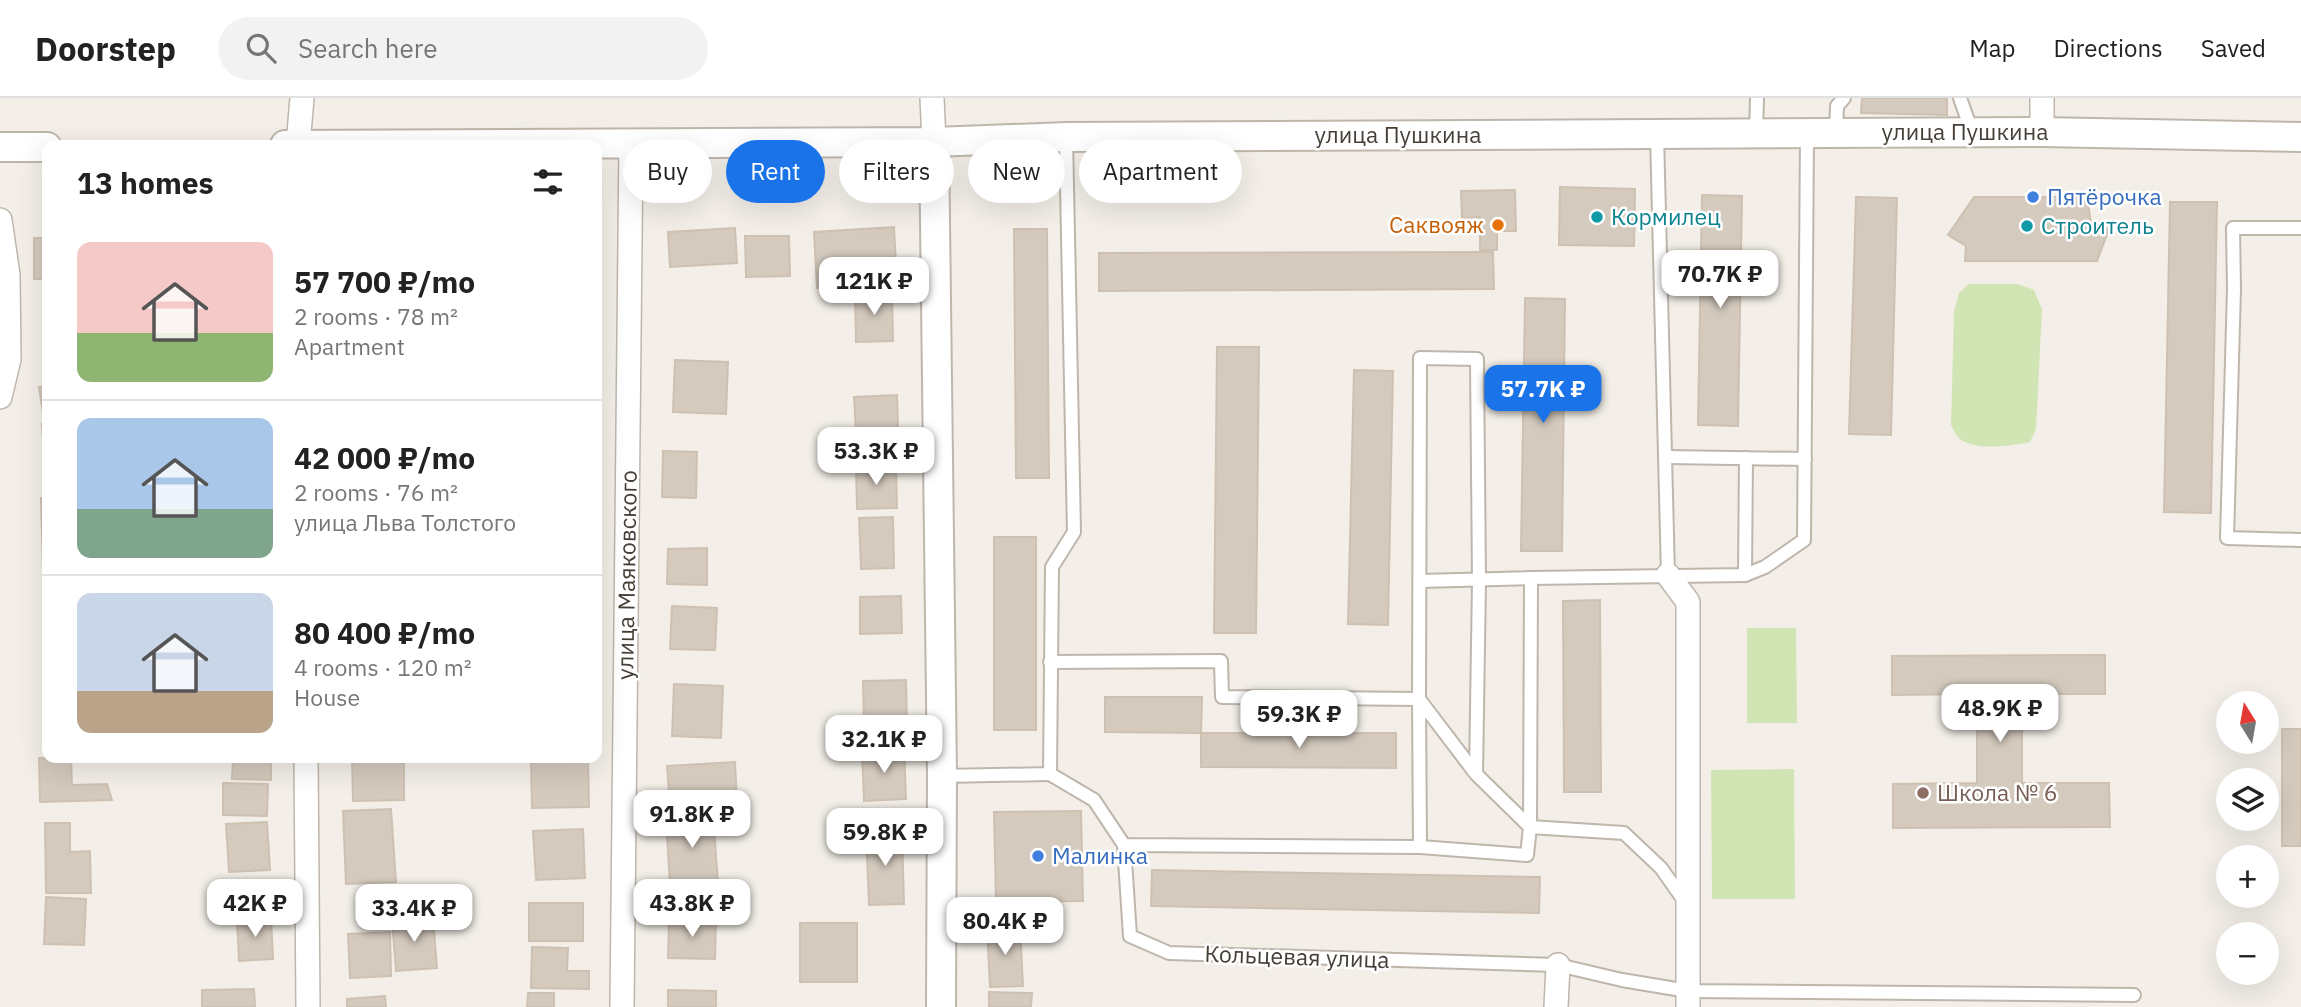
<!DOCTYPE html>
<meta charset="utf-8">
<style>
:root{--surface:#fff;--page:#f2f2f2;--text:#222;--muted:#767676;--line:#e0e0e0;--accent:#1a73e8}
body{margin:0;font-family:"IBM Plex Sans",sans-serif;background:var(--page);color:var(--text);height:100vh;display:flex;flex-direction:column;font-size:26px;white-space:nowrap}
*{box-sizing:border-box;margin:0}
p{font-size:23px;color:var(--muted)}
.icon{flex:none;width:38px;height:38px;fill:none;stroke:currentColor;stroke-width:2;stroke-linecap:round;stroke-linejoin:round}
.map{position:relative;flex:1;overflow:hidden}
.side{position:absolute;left:42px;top:42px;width:560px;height:623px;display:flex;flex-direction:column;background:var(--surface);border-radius:14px;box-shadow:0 7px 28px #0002}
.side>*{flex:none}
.top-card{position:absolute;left:623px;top:42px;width:665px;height:63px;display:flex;gap:14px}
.needle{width:46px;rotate:349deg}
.controls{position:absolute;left:2216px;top:593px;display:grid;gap:14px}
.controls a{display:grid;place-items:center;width:63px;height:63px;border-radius:50%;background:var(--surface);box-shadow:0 7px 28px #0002;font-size:35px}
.price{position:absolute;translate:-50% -60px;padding:0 16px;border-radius:14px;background:#fff;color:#222;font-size:23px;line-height:46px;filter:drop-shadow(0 2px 4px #0008)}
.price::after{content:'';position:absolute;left:50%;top:42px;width:21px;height:16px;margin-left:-10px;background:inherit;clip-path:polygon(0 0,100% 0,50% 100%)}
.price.active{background:var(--accent);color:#fff}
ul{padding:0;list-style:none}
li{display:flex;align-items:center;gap:21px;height:175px;padding:0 35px}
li+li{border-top:2px solid var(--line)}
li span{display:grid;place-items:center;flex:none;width:196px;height:140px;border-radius:14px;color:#555}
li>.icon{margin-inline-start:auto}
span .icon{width:84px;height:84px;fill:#fffc;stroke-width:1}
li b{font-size:30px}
h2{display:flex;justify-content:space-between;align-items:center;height:84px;padding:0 35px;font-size:30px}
.pill{padding:0 24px;border-radius:32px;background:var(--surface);box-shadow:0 7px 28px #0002;font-size:24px;line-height:63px}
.pill.active{background:var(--accent);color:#fff}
header{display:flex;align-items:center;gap:42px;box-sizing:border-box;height:98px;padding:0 35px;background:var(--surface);border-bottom:2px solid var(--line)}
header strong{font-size:33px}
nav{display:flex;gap:38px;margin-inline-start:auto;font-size:24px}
.search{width:490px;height:63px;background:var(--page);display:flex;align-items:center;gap:18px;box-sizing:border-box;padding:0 24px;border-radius:38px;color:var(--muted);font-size:26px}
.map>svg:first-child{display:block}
</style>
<header>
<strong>Doorstep</strong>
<div class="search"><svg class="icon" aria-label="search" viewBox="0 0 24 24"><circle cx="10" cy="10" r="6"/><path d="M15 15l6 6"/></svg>Search here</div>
<nav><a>Map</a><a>Directions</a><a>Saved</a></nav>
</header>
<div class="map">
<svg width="2301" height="909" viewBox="0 0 2301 909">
<rect width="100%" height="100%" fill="#f3efe8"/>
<g fill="#d1e4b3">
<path d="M1969 186H2018L2034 192 2042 211 2036 331 2030 344C2012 348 1975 353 1960 341 1956 338 1953 331 1951 327L1954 213 1959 195Z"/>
<polygon points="1747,530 1796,530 1797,625 1747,625"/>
<polygon points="1794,671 1795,801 1712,801 1711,672"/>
</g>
<g fill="#d4cabe" stroke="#cec1b1" stroke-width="2">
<polygon points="1862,0 1947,0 1947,17 1861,15"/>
<polygon points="1560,89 1635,91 1634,148 1559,147"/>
<polygon points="1515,92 1516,133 1497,133 1497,152 1480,152 1480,119 1462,120 1461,93"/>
<polygon points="1702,97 1742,98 1738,328 1698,327"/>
<polygon points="1856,99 1897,100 1891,337 1849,336"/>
<polygon points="1974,99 2087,99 2091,125 2109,131 2097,163 1965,163 1966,148 1948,137"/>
<polygon points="2170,104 2217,104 2211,415 2164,414"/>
<polygon points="894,129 897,185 817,190 814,134"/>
<polygon points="735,130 737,165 670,169 668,134"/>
<polygon points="1014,131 1047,131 1049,380 1016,380"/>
<polygon points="745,138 789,138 790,178 746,179"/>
<rect x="34" y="140" width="13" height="41"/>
<polygon points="1493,154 1494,191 1099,193 1099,155"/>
<polygon points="892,195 893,243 856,244 855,196"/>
<polygon points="1525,200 1565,201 1562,453 1521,453"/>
<polygon points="1217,249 1259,249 1256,535 1214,535"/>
<polygon points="675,262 728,264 726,316 673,314"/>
<polygon points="1354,272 1393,273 1388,527 1348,526"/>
<polygon points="47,288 47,322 44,322 39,289"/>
<polygon points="897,297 898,332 856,334 854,299"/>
<polygon points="42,326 47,326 47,358 44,358"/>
<polygon points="663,353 697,354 696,400 662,399"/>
<polygon points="43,363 47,363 47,395 45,395"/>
<polygon points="896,367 897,410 857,411 856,368"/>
<polygon points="47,399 47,473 43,473 41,400"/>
<polygon points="893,419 894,470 861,471 859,420"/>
<rect x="994" y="439" width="42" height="193"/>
<polygon points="707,450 707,487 667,486 668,451"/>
<rect x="44" y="493" width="3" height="52"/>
<polygon points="901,498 902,535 860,536 860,499"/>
<polygon points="1600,502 1601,694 1564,694 1563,503"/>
<polygon points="672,508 717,510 715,552 670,551"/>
<polygon points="2105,557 2105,596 2022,596 2022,685 2109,685 2110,729 1893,730 1893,686 1977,685 1977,596 1892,597 1892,558"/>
<rect x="43" y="576" width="4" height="46"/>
<polygon points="906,582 907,626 864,627 863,583"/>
<polygon points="674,586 723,588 721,640 672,638"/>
<polygon points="1105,599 1202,599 1201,635 1105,634"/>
<rect x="2282" y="631" width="19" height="117"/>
<polygon points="1201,635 1396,635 1396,670 1201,669"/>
<polygon points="904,651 906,701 864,703 862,653"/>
<polygon points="39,660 71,660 72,687 107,686 112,702 40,704"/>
<polygon points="233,660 271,660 271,682 232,681"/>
<polygon points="352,660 404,660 404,702 353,703"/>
<polygon points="548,660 588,660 589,709 532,710 531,663 548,663"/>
<polygon points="735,664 737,705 670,709 667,668"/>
<polygon points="223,685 268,686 267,718 223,717"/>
<polygon points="391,711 396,784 346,786 343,713"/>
<polygon points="1081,713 1083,803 996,804 994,714"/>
<polygon points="713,715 718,786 670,789 666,718"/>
<polygon points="267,724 270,772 229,774 226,726"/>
<polygon points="45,725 70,725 70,754 90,753 91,795 46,795"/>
<polygon points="583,731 585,780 536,782 533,733"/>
<polygon points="902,733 904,806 869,807 866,734"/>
<polygon points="1152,772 1540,779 1539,815 1151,808"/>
<polygon points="46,799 86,801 84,847 44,846"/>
<rect x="529" y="805" width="54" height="38"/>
<polygon points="271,819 273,861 239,863 237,821"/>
<polygon points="433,820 437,870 396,873 392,822"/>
<polygon points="669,821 716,822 715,861 668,860"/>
<rect x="800" y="825" width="57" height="59"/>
<polygon points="1020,828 1023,888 990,889 987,830"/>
<polygon points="390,834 391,878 350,880 348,836"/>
<polygon points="532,849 568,850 567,873 589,873 589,891 531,890"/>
<polygon points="254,891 255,909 202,909 202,892"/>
<polygon points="668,892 716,893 716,909 668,909"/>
<polygon points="989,894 1032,895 1031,909 989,909"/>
<polygon points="528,895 554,895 554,909 527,909"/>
<polygon points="385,898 386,909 347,909 347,901"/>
</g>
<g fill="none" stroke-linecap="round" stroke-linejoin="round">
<defs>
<g id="service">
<polyline points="1960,0 1972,34"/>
<polyline points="1756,35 1757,0"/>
<polyline points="1836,35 1837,8 1844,0"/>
<polyline points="1657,36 1668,477"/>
<polyline points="2301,130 2233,130 2234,191 2227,440 2301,442"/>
<polyline points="1666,359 1805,361"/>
<polyline points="1745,477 1746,360"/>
<polyline points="1420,483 1531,480"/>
<polyline points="1050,564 1221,563 1222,599 1419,601 1420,749"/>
<polyline points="1050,676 1094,702 1124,747 1420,749 1527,757 1530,729 1531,480 1745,477 1765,469 1804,442 1807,35"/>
<polyline points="1476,676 1419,601 1420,260 1477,261 1479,483 1476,676 1530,729 1624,735 1661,770 1685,804"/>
<polyline points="942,678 1050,676 1052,469 1074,434 1066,39"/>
<polyline points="1124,747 1130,838 1169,855 1558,867 1622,882 1688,893 2134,897"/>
</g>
<g id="minor">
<polyline points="932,0 934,44"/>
<polyline points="2042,34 2042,0"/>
<polyline points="298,47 302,0"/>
<polyline points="0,122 8,177 9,261 0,299"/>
<polyline points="1668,477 1688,504 1688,909"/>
<polyline points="306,660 308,909"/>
<polyline points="622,909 631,46"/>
<polyline points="1556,909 1558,867"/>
</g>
<g id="tertiary">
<polyline points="934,44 942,678 941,909"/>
<polyline points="285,47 934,44 1066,39 2042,34 2301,39"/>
<polyline points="0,49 47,49"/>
</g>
</defs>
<use href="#service" stroke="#beb6ab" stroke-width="16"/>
<use href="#minor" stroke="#beb6ab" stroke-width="26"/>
<use href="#tertiary" stroke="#beb6ab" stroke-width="32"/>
<use href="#service" stroke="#fff" stroke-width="12"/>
<use href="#minor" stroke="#fff" stroke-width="23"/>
<use href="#tertiary" stroke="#fff" stroke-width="28"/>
</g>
<g fill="#3f7fe0" stroke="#fff" stroke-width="2.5">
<circle cx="2033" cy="99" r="7"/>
<circle cx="1038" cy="758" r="7"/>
</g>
<g fill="#0f9aa8" stroke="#fff" stroke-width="2.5">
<circle cx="1597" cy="119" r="7"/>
<circle cx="2027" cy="128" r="7"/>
</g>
<circle fill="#e8710a" stroke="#fff" stroke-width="2.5" cx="1498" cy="127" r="7"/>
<circle fill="#8d6e63" stroke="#fff" stroke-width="2.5" cx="1923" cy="695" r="7"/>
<g text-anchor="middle" stroke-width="5" stroke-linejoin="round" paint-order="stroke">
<g font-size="23" fill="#453f37" stroke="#fff">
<text x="1965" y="42">улица Пушкина</text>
<text x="1398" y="45">улица Пушкина</text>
<text transform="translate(627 477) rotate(-89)" y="8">улица Маяковского</text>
<text transform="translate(1297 859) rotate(2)" y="8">Кольцевая улица</text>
</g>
<g font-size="23" fill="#366cbe" stroke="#fff" text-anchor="start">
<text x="2047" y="107">Пятёрочка</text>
<text x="1052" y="766">Малинка</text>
</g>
<g font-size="23" fill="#0d838f" stroke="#fff" text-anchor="start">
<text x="1611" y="127">Кормилец</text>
<text x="2041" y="136">Строитель</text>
</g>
<g font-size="23" fill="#c56008" stroke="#fff" text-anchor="end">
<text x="1484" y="135">Саквояж</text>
</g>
<g font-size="23" fill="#785e54" stroke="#fff" text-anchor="start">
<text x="1937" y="703">Школа № 6</text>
</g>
</g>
</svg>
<div class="controls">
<a><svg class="needle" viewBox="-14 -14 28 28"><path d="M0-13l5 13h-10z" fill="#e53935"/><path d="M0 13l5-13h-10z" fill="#767676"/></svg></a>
<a><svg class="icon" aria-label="layers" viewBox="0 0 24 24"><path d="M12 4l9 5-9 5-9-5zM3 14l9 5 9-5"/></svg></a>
<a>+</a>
<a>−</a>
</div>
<b class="price" style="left:1720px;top:212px">70.7K ₽</b>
<b class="price" style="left:874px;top:219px">121K ₽</b>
<b class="price active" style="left:1543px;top:327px">57.7K ₽</b>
<b class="price" style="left:876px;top:389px">53.3K ₽</b>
<b class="price" style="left:2000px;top:646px">48.9K ₽</b>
<b class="price" style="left:1299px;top:652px">59.3K ₽</b>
<b class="price" style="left:884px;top:677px">32.1K ₽</b>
<b class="price" style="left:692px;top:752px">91.8K ₽</b>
<b class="price" style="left:885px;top:770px">59.8K ₽</b>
<b class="price" style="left:255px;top:841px">42K ₽</b>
<b class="price" style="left:692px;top:841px">43.8K ₽</b>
<b class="price" style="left:414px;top:846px">33.4K ₽</b>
<b class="price" style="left:1005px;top:859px">80.4K ₽</b>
<div class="top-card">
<a class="pill">Buy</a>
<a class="pill active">Rent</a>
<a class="pill">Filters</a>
<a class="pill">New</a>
<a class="pill">Apartment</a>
</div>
<section class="side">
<h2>13 homes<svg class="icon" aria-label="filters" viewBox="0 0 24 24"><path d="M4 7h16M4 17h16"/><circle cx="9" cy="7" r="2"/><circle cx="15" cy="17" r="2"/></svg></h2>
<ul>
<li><span style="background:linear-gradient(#f6c9c9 65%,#8fb573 0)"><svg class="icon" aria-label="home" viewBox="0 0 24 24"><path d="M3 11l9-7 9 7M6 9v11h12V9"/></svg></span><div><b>57 700 ₽/mo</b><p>2 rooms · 78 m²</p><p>Apartment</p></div></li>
<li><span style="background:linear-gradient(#a9c7e8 65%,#7fa58c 0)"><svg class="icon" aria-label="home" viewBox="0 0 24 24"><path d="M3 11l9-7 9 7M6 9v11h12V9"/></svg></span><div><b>42 000 ₽/mo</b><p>2 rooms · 76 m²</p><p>улица Льва Толстого</p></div></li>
<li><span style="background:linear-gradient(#c9d6e8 70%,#b9a48a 0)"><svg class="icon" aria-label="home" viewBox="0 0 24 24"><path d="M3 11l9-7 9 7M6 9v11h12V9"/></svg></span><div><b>80 400 ₽/mo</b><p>4 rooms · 120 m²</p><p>House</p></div></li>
</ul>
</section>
</div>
